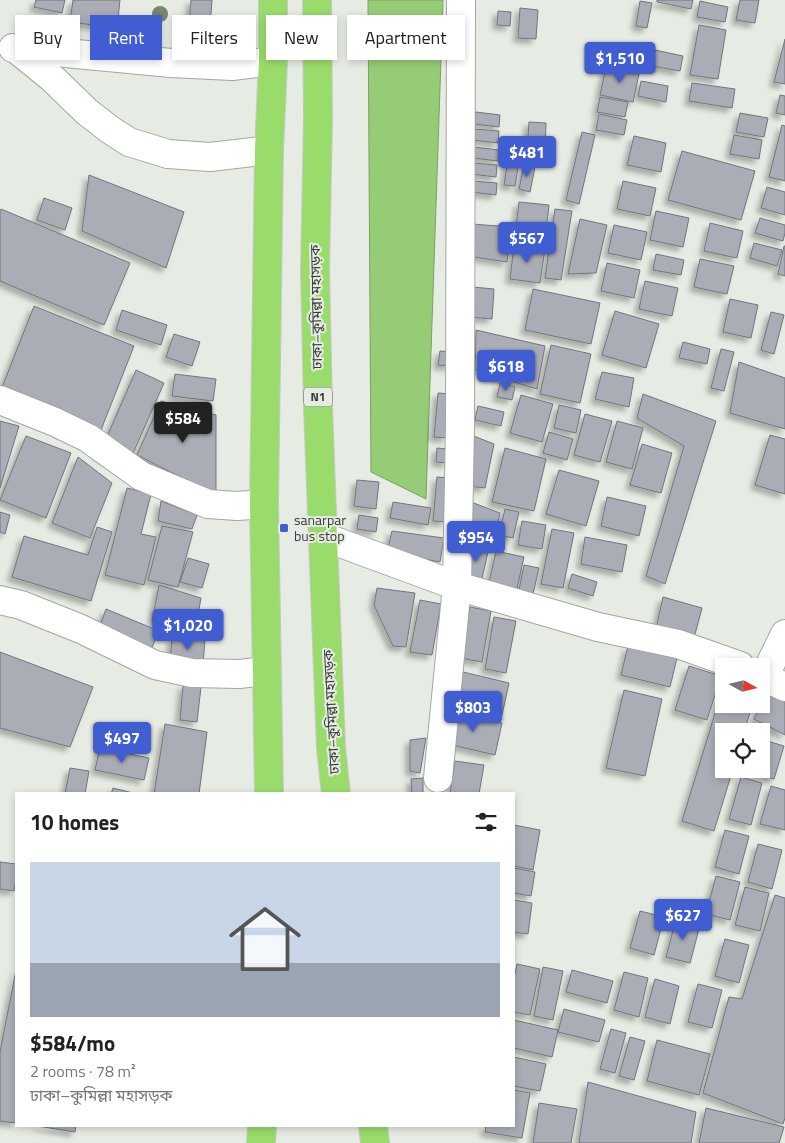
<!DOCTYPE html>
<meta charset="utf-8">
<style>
:root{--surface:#fff;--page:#f2f2f2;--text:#222;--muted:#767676;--accent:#405ed1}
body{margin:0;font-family:"Titillium Web","Noto Sans Bengali",sans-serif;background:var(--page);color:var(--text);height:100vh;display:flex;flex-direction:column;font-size:19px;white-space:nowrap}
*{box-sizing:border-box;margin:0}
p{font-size:16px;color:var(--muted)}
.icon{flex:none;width:28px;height:28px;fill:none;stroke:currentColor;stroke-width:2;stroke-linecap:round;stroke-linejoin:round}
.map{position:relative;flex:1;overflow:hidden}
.sheet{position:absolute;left:15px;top:792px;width:500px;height:335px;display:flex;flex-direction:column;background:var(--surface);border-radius:0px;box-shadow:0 2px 8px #0003}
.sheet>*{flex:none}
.top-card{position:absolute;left:15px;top:15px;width:500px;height:45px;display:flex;gap:10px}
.needle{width:32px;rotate:98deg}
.controls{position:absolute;left:715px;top:658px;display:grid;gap:10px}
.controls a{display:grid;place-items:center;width:55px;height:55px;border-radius:0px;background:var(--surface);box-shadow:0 2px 8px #0003;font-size:25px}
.price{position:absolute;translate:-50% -42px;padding:0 11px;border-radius:5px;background:var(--accent);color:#fff;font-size:16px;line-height:32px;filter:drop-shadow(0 1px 2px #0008)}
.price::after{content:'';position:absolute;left:50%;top:30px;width:15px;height:11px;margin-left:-8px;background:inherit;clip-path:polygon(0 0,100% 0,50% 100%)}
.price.on{background:#222;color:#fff}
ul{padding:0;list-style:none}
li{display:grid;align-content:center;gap:10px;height:265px;padding:0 15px}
li span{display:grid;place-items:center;height:155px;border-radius:0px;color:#555}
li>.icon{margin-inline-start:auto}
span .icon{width:90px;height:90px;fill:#fffc;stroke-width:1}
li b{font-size:21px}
h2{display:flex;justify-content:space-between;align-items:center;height:60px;padding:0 15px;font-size:21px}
.pill{padding:0 18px;border-radius:0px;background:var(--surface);box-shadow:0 2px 8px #0003;font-size:18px;line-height:45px}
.pill.on{background:var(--accent);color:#fff}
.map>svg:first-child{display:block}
</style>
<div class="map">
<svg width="785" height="1143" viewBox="0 0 785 1143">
<defs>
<filter id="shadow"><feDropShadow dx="-4.5" dy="4.5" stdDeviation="2.5" flood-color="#0004"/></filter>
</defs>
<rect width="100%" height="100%" fill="#e6ece3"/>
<polygon fill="#97cc76" stroke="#7ba063" points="368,0 443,0 426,499 371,472"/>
<g fill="#aaadb6" stroke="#72757d" filter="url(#shadow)">
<polygon points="36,0 65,0 62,13 34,7"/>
<polygon points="73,0 120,0 117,28 70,22"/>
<polygon points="191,0 212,0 209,39 188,37"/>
<polygon points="657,0 693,0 691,9 657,2"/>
<polygon points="740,0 759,0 755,23 736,20"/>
<polygon points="640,1 652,3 647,28 636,26"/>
<polygon points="700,1 728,7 725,22 697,17"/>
<polygon points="520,8 538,10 536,39 518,38"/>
<polygon points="498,11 511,12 510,26 497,25"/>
<polygon points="699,25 726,30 718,79 690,75"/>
<polygon points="785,39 785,84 774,82"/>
<polygon points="655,50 683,56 680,71 652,66"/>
<polygon points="606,67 639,74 633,102 600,95"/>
<polygon points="641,81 668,86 666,102 638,96"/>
<polygon points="692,83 735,89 732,108 689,101"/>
<polygon points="780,95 785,96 785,115 776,113"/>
<polygon points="600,97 628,102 625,117 597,112"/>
<polygon points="476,112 500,115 499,127 474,124"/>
<polygon points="740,113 768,118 764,137 736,132"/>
<polygon points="599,114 627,120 624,135 596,130"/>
<polygon points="529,122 546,123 545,152 527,151"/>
<polygon points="782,125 785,126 785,181 769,177"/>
<polygon points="474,129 499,131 498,143 473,140"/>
<polygon points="582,132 595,135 579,204 566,200"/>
<polygon points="734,135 762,140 759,159 730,154"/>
<polygon points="634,136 666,143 661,172 627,165"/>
<polygon points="474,147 499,150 498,161 473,158"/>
<polygon points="682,151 755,171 741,220 668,200"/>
<polygon points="508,160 519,162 515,186 504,185"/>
<polygon points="473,163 497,165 496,177 471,174"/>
<polygon points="524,165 535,167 530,192 519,189"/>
<polygon points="89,175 184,212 166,268 82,231"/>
<polygon points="472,181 497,183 496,195 471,192"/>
<polygon points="623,181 656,188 650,216 617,209"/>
<polygon points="767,187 785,192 785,215 761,208"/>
<polygon points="44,198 72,208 65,230 37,220"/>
<polygon points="519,202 549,205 545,240 515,236"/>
<polygon points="1,209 130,263 104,325 0,281 0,211"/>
<polygon points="555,209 572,211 561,280 545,278"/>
<polygon points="656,211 689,218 683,247 650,240"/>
<polygon points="760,218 785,225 785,233 783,241 755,233"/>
<polygon points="580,219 607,225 596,273 568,274"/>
<polygon points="710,223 743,231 737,258 704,251"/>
<polygon points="472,224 511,227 507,262 468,256"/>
<polygon points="614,225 647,232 641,260 608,253"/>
<polygon points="754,243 782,250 777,266 750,258"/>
<polygon points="514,245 545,248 540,283 510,279"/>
<polygon points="784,246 785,246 785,276 778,274"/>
<polygon points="656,254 684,260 681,275 653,270"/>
<polygon points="700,259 734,266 727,294 694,287"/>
<polygon points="607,263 640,270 634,298 601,291"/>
<polygon points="645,281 678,288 672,316 639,309"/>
<polygon points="472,287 494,289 492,319 469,317"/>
<polygon points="533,289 600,303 591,344 525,330"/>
<polygon points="730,299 758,305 751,338 723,332"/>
<polygon points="34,306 134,346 101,430 1,390"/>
<polygon points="122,310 167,325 161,345 116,330"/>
<polygon points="615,311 659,324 646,368 602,355"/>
<polygon points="771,312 784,315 774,354 761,350"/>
<polygon points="476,330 545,346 537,389 475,370"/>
<polygon points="174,334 200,342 192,366 166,357"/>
<polygon points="683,342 710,349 707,364 679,358"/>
<polygon points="551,345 591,354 580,403 540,394"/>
<polygon points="721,349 734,352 724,391 711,388"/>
<polygon points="440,351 452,352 451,366 438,365"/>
<polygon points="739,362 785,378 785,429 730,413"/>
<polygon points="136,370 164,383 127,467 99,455"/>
<polygon points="602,372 634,378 629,407 595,399"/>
<polygon points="175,374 216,379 213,401 172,396"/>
<polygon points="500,383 515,387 512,400 497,397"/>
<polygon points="438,393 451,394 447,438 434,437"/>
<polygon points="643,394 716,421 665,584 646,576 684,446 637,418"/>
<polygon points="521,395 553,404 542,442 510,433"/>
<polygon points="161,401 216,415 216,495 137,455"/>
<polygon points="559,405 581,410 576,433 554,428"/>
<polygon points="478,406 504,412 501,426 475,420"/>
<polygon points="585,414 612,421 600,462 574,455"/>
<polygon points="0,421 19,426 0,488"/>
<polygon points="617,421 643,428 632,469 606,462"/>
<polygon points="549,432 573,439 567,460 543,453"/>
<polygon points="471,435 494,444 485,488 467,486"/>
<polygon points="770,435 785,439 785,494 755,485"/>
<polygon points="26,436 71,453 46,518 0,500"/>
<polygon points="642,444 672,453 661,493 630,485"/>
<polygon points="437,448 449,449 448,463 436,462"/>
<polygon points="505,448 546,459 534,511 492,502"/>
<polygon points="78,457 112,483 90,538 52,523"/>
<polygon points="559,470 599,481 586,526 546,514"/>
<polygon points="437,477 450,478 446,522 433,521"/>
<polygon points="357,480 379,482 376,509 354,506"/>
<polygon points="127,488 151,494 141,534 156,537 144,585 105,575"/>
<polygon points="607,497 646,506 639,536 601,526"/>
<polygon points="161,501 197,515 192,529 158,521"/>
<polygon points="393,502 431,508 428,525 390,518"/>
<polygon points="471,502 500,513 492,547 467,540"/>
<polygon points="505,509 519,512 513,538 499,535"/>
<polygon points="0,512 10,515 5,534 0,532"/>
<polygon points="359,515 378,518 376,532 357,529"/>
<polygon points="522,521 546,525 542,549 518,545"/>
<polygon points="162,526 193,532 178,587 148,580"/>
<polygon points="97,527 112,532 91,601 12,577 24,536 88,555"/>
<polygon points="552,529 574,533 563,588 541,584"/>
<polygon points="392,531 444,538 440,562 387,552"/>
<polygon points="585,537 627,545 622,572 581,564"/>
<polygon points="468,545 488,552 481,583 466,574"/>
<polygon points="496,551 524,557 516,593 488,587"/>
<polygon points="188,558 209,564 202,588 180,582"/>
<polygon points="524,565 539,568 533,594 519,590"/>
<polygon points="572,574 597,582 593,596 568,588"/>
<polygon points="159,585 201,598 195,631 152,621"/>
<polygon points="377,588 415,593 406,647 393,646 374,605"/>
<polygon points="663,597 702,608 694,638 656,628"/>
<polygon points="420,600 441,604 432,655 410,652"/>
<polygon points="470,607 491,611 482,662 460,658"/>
<polygon points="106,609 159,631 150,652 98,631"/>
<polygon points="494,617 516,621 506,673 485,669"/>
<polygon points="172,637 205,639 203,665 170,663"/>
<polygon points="628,646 677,658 670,687 621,675"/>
<polygon points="0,652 93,687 70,747 0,728"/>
<polygon points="689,666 721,676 707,720 675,710"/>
<polygon points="459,671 509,683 502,715 452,703"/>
<polygon points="724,684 724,704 753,704 744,731 724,731 724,769 733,769 714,831 682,821"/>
<polygon points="183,685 201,687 197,722 180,720"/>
<polygon points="624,690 662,699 645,776 606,768"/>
<polygon points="767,692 785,701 785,735 754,719"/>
<polygon points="452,711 502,723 495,755 444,743"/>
<polygon points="165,724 207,732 199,794 154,794"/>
<polygon points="426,738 420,773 410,771 410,740"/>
<polygon points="761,739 784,746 774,779 741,769 761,769"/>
<polygon points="100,748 149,758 144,780 95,770"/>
<polygon points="455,761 484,765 479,794 450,794"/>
<polygon points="70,768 89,771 85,794 65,794"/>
<polygon points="741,777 762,783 751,825 729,819"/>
<polygon points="423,778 423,794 412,794 411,779"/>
<polygon points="771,786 785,790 785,830 760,824"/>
<polygon points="113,788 137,794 111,794"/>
<polygon points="514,825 540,830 533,870 514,866"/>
<polygon points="725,830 749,836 739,874 715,867"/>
<polygon points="758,844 782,850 772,889 748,882"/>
<polygon points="0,862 16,864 16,879 14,891 0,889"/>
<polygon points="514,868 535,872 531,896 514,893"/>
<polygon points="716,876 740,882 730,920 706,914"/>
<polygon points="745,887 769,893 760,931 735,925"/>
<polygon points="775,895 785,898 785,1118 783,1124 703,1093 729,997 742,999"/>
<polygon points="514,900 532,903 528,934 514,932"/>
<polygon points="640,911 664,917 654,955 630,948"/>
<polygon points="676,919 700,925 690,963 666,957"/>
<polygon points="725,939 749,945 739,983 715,976"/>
<polygon points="517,964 540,969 530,1015 514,1012 514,979"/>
<polygon points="543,967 563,971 553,1020 534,1016"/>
<polygon points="16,970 16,1123 0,1121 0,1052"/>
<polygon points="572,970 613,981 607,1003 566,992"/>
<polygon points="624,972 648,978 639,1017 614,1010"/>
<polygon points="655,979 679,986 670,1024 645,1017"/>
<polygon points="698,984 722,990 712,1028 688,1022"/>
<polygon points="564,1009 605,1020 599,1042 558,1032"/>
<polygon points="514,1020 558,1030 552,1057 514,1048"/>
<polygon points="611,1029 626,1033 615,1073 600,1069"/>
<polygon points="630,1037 645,1041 634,1080 619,1076"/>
<polygon points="657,1040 710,1054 699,1095 647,1081"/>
<polygon points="514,1057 546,1064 540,1091 514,1086"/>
<polygon points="588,1082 696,1112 691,1143 579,1143"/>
<polygon points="514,1090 530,1093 522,1138 485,1132 486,1126 514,1126"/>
<polygon points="539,1103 577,1109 571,1143 533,1143"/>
<polygon points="706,1108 784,1127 779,1143 699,1143"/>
<polygon points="37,1126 76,1126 75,1132"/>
</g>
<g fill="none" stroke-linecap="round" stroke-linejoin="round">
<defs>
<g id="minor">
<polyline points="13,48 171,63 232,66 273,61"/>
<polyline points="15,48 52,78 86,111 109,129 129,142 168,154 210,157 269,150"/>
<polyline points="0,400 55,422 88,438 141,476 208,504 237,506 264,504"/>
<polyline points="324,537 457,586 598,627 678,644 740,666"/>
<polyline points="0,600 21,605 81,629 155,665 192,673 239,674 267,671"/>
<polyline points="761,676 785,687"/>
<polyline points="764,677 785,634"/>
<polyline points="438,778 457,586 460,425 461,0"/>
</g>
<g id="highway">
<polyline points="317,0 318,118 315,271 318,408 331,748 336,794"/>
<polyline points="269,794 264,504 269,150 273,61 273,0"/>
<polyline points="373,1126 375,1143"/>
<polyline points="261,1143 262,1126"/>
</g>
</defs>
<use href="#minor" stroke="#a2a79f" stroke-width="30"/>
<use href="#highway" stroke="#c8c8c7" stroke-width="30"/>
<use href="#minor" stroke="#fff" stroke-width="28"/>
<use href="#highway" stroke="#99dc6c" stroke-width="28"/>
</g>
<circle fill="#78866e" cx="160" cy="14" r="8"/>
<rect fill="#405ed1" stroke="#e6ece3" stroke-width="2" x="279" y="523" width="10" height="10" rx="2.5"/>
<g text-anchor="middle" stroke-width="4" stroke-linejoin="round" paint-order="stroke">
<rect fill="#e6ece3" stroke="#6d706b" stroke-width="1" x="304" y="387.5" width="28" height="19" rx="4"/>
<g font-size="12" font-weight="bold" fill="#393b38">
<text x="318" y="401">N1</text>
</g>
<g font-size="14" fill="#393b38" stroke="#e6ece3">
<text transform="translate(316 307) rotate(-91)" y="5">ঢাকা–কুমিল্লা মহাসড়ক</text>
<text transform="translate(331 712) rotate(-93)" y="5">ঢাকা–কুমিল্লা মহাসড়ক</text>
</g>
<g font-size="14" fill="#393b38" stroke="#e6ece3" text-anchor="start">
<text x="294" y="525">sanarpar<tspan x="294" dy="16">bus stop</tspan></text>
</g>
</g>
</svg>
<div class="controls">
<a><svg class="needle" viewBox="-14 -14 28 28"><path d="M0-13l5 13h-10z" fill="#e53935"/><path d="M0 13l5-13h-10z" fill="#767676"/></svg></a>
<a><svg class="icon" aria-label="locate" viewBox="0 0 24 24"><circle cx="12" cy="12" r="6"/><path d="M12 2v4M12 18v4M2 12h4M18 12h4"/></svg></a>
</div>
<b class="price" style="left:620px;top:84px">$1,510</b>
<b class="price" style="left:527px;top:178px">$481</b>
<b class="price" style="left:527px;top:264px">$567</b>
<b class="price" style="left:506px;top:392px">$618</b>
<b class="price on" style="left:183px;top:444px">$584</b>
<b class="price" style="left:476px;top:563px">$954</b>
<b class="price" style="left:188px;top:651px">$1,020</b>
<b class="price" style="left:473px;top:733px">$803</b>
<b class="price" style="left:122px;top:764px">$497</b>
<b class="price" style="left:683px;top:941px">$627</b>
<div class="top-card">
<a class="pill">Buy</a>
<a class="pill on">Rent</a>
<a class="pill">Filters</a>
<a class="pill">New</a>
<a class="pill">Apartment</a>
</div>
<section class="sheet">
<h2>10 homes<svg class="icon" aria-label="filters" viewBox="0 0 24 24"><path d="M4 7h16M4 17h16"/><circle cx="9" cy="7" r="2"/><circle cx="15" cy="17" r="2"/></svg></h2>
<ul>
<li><span style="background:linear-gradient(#c9d6e8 65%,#9aa5b1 0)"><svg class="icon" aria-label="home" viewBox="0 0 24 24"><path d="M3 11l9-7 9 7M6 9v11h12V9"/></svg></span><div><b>$584/mo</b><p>2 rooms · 78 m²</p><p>ঢাকা–কুমিল্লা মহাসড়ক</p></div></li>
</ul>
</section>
</div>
